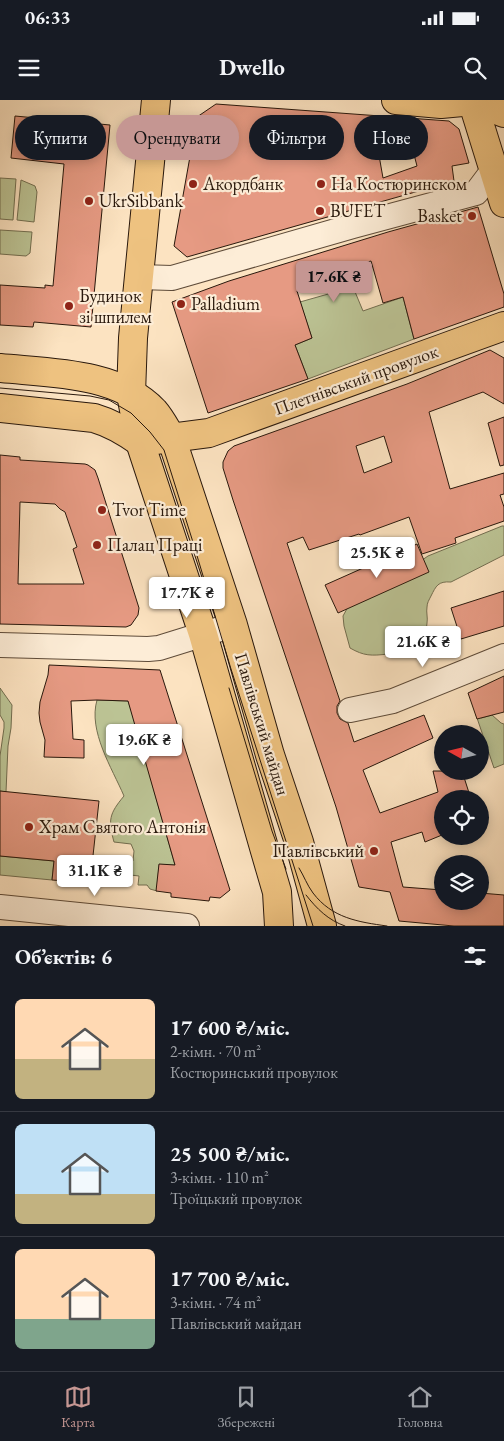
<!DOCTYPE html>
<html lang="uk">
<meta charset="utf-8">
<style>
:root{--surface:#171b24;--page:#20242c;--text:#f1f3f6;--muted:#9ea1a6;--line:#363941;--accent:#c59692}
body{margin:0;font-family:"EB Garamond",serif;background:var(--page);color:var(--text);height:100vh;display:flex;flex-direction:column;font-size:19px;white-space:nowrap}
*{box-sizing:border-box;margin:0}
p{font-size:16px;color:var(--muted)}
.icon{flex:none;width:28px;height:28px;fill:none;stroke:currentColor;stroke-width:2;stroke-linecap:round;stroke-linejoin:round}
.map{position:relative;height:826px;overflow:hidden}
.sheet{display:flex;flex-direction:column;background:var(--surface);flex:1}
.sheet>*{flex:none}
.guide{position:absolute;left:15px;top:15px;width:475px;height:45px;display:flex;gap:10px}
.needle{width:32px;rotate:278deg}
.tools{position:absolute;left:434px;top:625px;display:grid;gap:10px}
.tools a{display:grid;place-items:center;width:55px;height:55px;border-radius:50%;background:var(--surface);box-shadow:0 2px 12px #0003;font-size:25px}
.price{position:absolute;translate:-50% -42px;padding:0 11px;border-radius:5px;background:#fff;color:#222;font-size:16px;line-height:32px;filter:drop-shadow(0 1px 2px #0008)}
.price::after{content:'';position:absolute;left:50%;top:30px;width:15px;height:11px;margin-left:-8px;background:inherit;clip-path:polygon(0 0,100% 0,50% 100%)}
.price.active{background:var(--accent);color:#111}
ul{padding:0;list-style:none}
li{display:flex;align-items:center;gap:15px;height:125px;padding:0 15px}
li+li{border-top:1px solid var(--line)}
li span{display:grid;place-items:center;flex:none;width:140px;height:100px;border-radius:8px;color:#555}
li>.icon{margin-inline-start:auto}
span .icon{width:60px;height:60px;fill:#fffc;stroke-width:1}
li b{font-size:21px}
h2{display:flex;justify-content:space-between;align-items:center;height:60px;padding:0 15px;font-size:21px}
.tag{padding:0 18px;border-radius:22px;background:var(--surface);box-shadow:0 2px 12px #0003;font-size:18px;line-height:45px}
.tag.active{background:var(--accent);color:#111}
.status{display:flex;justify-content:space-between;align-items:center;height:35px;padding:0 25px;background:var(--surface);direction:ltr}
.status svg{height:14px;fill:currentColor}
header{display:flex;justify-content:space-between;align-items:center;height:65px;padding:0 15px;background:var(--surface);font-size:22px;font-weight:700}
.menu{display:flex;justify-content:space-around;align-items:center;height:70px;border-top:1px solid var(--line);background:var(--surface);font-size:14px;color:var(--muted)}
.menu a{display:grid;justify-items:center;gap:2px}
.menu .active{color:var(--accent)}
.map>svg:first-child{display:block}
</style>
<div class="status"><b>06:33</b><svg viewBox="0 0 49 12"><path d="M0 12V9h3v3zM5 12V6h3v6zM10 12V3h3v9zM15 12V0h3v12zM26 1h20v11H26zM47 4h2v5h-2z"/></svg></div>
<header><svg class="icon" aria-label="menu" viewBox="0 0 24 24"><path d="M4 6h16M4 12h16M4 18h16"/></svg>Dwello<svg class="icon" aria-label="search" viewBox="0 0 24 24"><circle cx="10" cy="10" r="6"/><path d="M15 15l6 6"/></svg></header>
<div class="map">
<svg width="504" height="826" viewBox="0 0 504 826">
<rect width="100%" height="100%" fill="#fce3c1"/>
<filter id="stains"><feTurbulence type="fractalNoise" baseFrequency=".004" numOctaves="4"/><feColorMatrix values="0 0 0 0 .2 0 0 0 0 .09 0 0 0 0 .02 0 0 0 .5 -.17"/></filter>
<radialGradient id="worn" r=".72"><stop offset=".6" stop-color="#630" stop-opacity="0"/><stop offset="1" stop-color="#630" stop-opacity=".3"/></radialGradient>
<g fill="#bcc495" stroke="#726e50">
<polygon points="0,78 16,79 13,120 0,119"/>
<polygon points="21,80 35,86 37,92 34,122 17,120"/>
<polygon points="0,130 32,132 30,153 26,156 0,154"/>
<polygon points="353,187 363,211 403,197 414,239 308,279 295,245 312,238 300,202"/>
<path d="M502 426H504V455L451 482C438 481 436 486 431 496 429 500 427 503 427 507 426 512 428 518 427 523 426 544 406 552 388 554 371 556 364 556 350 548L344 526 343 516 349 505 399 476 428 456Z"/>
<polygon points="0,588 12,605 11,628 8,646 6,692 0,691 0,656 4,628 4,622 0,615"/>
<path d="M97 600 128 601 132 612 175 765H159L157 791 150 789 147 785H138L139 776 122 774 121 778 107 777 109 766 111 761 117 759 133 761 134 751 131 744 114 742C108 720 109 714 124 696 112 668 88 631 97 600Z"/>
<polygon points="476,615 481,618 492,615 501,623 504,624 504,664 494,668"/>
<polygon points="0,756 54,761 52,780 0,775"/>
</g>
<g fill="#e69a83" stroke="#29180c" fill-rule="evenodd">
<path d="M216 4 449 21 459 29 469 63 452 66 454 81 187 157 174 146 196 23 197 17ZM411 43 417 66 383 78 377 44Z"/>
<polygon points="15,16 110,25 91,227 34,222 33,227 0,225 0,185 45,188 45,185 53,186 64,64 11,58"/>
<polygon points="478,107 504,194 504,207 414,239 403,197 383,203 371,161 340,170 341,176 297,191 312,238 295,245 308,279 208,313 172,202 229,181 388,132"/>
<path d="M490 250 504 258V304L483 292 429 312 450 389 504 373V394L500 395 504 407V421L455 438 456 443 422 454 409 417 360 435 359 434 309 450 303 437 287 443 340 601 337 606V613L340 619 348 623 354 642 424 615 433 638 363 670 380 713 438 692 433 671H462L471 699H442V735L425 742 422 732 391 742 403 787 442 790V801H480V793L504 795V826H454L399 821 390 792 359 787 336 707 233 400 223 368V362L228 351 234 346 407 284ZM384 336 392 362 364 373 356 346Z"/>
<polygon points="504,317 504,365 500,366 488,323"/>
<path d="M0 355 20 357V360L85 364 88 365 95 370 98 378 139 508 138 515 131 525 126 527 0 524ZM20 402 55 404 60 409 65 412 77 447 73 449 84 484H18Z"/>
<polygon points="417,444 429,472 338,513 325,485"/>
<polygon points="504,491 504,526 461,539 451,508"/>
<polygon points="49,565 160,570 230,790 220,798 210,797 209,801 171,797 171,793 156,791 159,764 175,765 128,601 97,600 71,601 73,639 84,640 84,658 44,657 45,640 40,622 39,613 40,602 48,575"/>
<polygon points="504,576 504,612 477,619 468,593"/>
<polygon points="0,691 99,701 90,783 52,780 54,761 0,756"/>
</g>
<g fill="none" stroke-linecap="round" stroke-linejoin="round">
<defs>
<g id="minor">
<polyline points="139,177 172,178 353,126 476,93 494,69"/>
<polyline points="0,545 148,549 159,548 233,525"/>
<polyline points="350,610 393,601 504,556"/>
<polyline points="0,807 187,826"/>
</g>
<g id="major">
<polyline points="156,0 133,238 131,294 140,342 203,534 265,751 277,792 279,826"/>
<polyline points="396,0 441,4 473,1 504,13"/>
<polyline points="472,0 504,103"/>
<path d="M0 268C50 273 117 272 154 311 161 319 166 329 171 337L233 525 270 655 299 742 322 826"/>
<path d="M0 308 94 318C111 323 125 331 140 342"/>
<polyline points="155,340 209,333 504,226"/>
</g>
</defs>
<use href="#minor" stroke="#5e4b39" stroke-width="26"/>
<use href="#major" stroke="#29180c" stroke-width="30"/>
<use href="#minor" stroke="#fdedd7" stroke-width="24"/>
<use href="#major" stroke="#eec280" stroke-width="28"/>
<g stroke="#29180c" stroke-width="1">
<polyline points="0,288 90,296 109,300 131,313 150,332 164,350 192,439 231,569 313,826"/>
<polyline points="229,588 272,731 286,769"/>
<path d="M299 768C304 776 307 785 313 793 332 818 358 822 387 826"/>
<path d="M306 795C317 809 328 820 345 826"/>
</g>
</g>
<g fill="#8f2418" stroke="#fdedd7" stroke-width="2">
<circle cx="193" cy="84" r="5"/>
<circle cx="321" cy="84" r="5"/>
<circle cx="89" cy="101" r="5"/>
<circle cx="320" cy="111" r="5"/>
<circle cx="472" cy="116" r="5"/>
<circle cx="181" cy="204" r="5"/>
<circle cx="69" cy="206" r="5"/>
<circle cx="102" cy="410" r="5"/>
<circle cx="97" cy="445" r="5"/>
<circle cx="29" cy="727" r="5"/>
<circle cx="374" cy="751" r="5"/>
</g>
<g text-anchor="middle" stroke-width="4.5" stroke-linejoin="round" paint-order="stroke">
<g font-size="18" fill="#29180c" stroke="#fdedd7" text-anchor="start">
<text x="203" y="90">Акордбанк</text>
<text x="331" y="90">На Костюринском</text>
<text x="99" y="107">UkrSibbank</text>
<text x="330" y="117">BUFET</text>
<text x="462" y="122" text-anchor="end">Basket</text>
<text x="79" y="202">Будинок<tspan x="79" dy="21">зі шпилем</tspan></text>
<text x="191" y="210">Palladium</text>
<text x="112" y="416">Tvor Time</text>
<text x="107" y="451">Палац Праці</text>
<text x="39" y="733">Храм Святого Антонія</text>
<text x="364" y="757" text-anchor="end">Павлівський</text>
</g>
<g font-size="18" fill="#29180c" stroke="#fdedd7">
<text transform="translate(356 280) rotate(-20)" y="6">Плетнівський провулок</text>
<text transform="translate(262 624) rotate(73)" y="6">Павлівський майдан</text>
</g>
</g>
<rect width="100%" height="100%" filter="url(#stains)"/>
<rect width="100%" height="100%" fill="url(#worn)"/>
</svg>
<div class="tools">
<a><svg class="needle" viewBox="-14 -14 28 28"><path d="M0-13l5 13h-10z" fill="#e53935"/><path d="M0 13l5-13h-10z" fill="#9ea1a6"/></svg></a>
<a><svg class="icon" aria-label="locate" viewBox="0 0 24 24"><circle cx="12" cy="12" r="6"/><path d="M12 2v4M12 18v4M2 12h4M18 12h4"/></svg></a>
<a><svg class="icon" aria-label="layers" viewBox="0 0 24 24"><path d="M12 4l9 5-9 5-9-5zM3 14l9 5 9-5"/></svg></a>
</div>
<b class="price active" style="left:334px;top:203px">17.6K ₴</b>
<b class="price" style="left:377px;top:479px">25.5K ₴</b>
<b class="price" style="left:187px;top:519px">17.7K ₴</b>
<b class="price" style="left:423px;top:568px">21.6K ₴</b>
<b class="price" style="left:144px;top:666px">19.6K ₴</b>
<b class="price" style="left:95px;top:797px">31.1K ₴</b>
<div class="guide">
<a class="tag">Купити</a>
<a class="tag active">Орендувати</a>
<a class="tag">Фільтри</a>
<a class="tag">Нове</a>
</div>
</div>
<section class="sheet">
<h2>Об’єктів: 6<svg class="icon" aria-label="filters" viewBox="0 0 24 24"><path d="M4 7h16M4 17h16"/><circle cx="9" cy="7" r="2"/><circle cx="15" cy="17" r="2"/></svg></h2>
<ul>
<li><span style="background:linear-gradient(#ffd9b3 60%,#c2b280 0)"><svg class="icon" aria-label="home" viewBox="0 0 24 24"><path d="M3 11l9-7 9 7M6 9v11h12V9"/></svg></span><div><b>17 600 ₴/міс.</b><p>2-кімн. · 70 m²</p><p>Костюринський провулок</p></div></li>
<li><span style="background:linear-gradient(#bfe0f5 70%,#c2b280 0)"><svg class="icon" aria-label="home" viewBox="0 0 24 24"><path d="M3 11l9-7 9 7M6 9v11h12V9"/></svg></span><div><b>25 500 ₴/міс.</b><p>3-кімн. · 110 m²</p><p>Троїцький провулок</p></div></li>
<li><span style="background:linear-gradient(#ffd9b3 70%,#7fa58c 0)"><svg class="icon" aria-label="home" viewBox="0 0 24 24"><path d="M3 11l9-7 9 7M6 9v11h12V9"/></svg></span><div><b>17 700 ₴/міс.</b><p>3-кімн. · 74 m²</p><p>Павлівський майдан</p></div></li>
</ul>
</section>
<nav class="menu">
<a class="active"><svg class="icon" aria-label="map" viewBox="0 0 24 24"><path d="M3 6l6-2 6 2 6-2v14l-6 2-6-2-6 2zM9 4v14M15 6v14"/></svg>Карта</a>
<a><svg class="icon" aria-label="saved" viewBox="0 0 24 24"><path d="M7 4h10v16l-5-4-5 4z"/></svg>Збережені</a>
<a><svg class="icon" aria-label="home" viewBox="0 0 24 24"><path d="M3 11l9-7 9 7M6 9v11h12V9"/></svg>Головна</a>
</nav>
